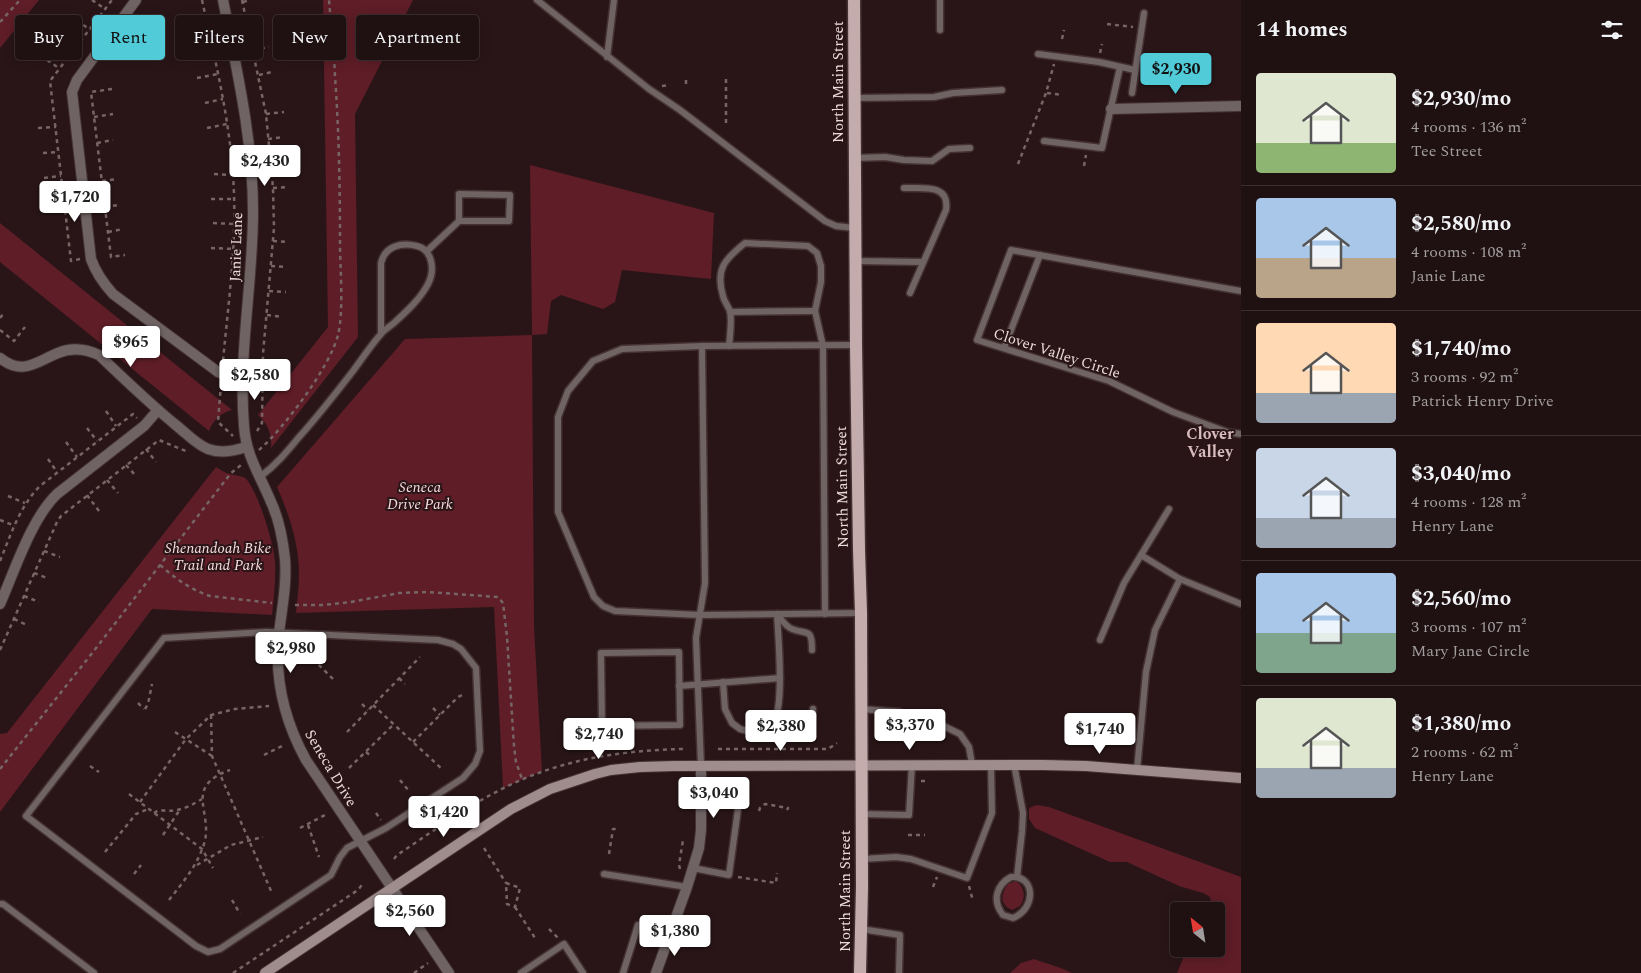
<!DOCTYPE html>
<meta charset="utf-8">
<style>
:root{--surface:#1f1011;--page:#2c1e1f;--text:#f1f3f6;--muted:#a19d9f;--line:#3c3031;--accent:#52cbd8}
body{margin:0;font-family:Spectral,serif;background:var(--page);color:var(--text);height:100vh;display:flex;flex-direction:column;font-size:19px;white-space:nowrap}
*{box-sizing:border-box;margin:0}
p{font-size:16px;color:var(--muted)}
.icon{flex:none;width:28px;height:28px;fill:none;stroke:currentColor;stroke-width:2;stroke-linecap:round;stroke-linejoin:round}
.map{position:relative;flex:1;overflow:hidden}
.side{display:flex;flex-direction:column;background:var(--surface);width:400px}
.side>*{flex:none}
.guide{position:absolute;left:15px;top:15px;width:475px;height:45px;display:flex;gap:10px}
.needle{width:32px;rotate:330deg}
.controls{position:absolute;left:1170px;top:902px;display:grid;gap:10px}
.controls a{display:grid;place-items:center;width:55px;height:55px;border-radius:5px;background:var(--surface);box-shadow:0 2px 12px #0003,0 0 0 1px var(--line);font-size:25px}
.price{position:absolute;translate:-50% -42px;padding:0 11px;border-radius:5px;background:#fff;color:#222;font-size:16px;line-height:32px;filter:drop-shadow(0 1px 2px #0008)}
.price::after{content:'';position:absolute;left:50%;top:30px;width:15px;height:11px;margin-left:-8px;background:inherit;clip-path:polygon(0 0,100% 0,50% 100%)}
.price.current{background:var(--accent);color:#111}
ul{padding:0;list-style:none}
li{display:flex;align-items:center;gap:15px;height:125px;padding:0 15px}
li+li{border-top:1px solid var(--line)}
li span{display:grid;place-items:center;flex:none;width:140px;height:100px;border-radius:5px;color:#555}
li>.icon{margin-inline-start:auto}
span .icon{width:60px;height:60px;fill:#fffc;stroke-width:1}
li b{font-size:21px}
h2{display:flex;justify-content:space-between;align-items:center;height:60px;padding:0 15px;font-size:21px}
.tag{padding:0 18px;border-radius:5px;background:var(--surface);box-shadow:0 2px 12px #0003,0 0 0 1px var(--line);font-size:18px;line-height:45px}
.tag.current{background:var(--accent);color:#111}
main{display:flex;flex:1;min-height:0}
.map>svg:first-child{display:block}
</style>
<main>
<div class="map">
<svg width="1241" height="973" viewBox="0 0 1241 973">
<rect width="100%" height="100%" fill="#291517"/>
<g fill="#5e1d27">
<polygon points="0,0 39,0 0,48"/>
<path d="M323 0H413L355 114 358 337 271 448C272 434 268 424 258 415L328 327Z"/>
<path d="M530 165 714 213 711 279 622 270 615 302 603 309 561 295 551 301 547 334 532 335 534 626 542 771 503 788 494 607 296 613C297 600 299 587 299 574 299 544 289 514 277 487L405 339 532 335Z"/>
<path d="M0 223 232 410C221 413 213 420 209 431L0 262Z"/>
<path d="M216 467C221 470 225 473 230 474 235 476 240 475 245 478 257 488 274 544 275 561 276 579 274 597 272 615L152 609 0 812V734L7 733Z"/>
<polygon points="1037,805 1049,807 1241,877 1241,973 1177,973 1187,949 1216,949 1216,911 1198,911 1200,909 1210,906 1211,902 1210,897 1203,893 1179,886 1127,862 1110,862 1035,828 1029,819 1029,808"/>
<path d="M1016 881C1025 887 1026 898 1020 906L1012 910C999 904 1001 894 1008 884Z"/>
<path d="M1034 959C1047 964 1061 967 1072 973H1010L1021 963Z"/>
</g>
<g fill="none" stroke-linecap="round" stroke-linejoin="round">
<defs>
<g id="service">
<polyline points="537,0 649,89 680,110 825,221 836,226 855,228"/>
<polyline points="940,30 940,0"/>
<polyline points="1038,54 1099,62 1135,70"/>
<polyline points="607,57 614,0"/>
<polyline points="1132,93 1144,13"/>
<polyline points="855,98 934,97 953,93 1002,90"/>
<polyline points="1044,141 1102,148 1120,67"/>
<polyline points="855,158 885,157 904,160 932,161 949,149 970,148"/>
<path d="M904 188C922 189 950 183 946 210L910 293"/>
<polygon points="459,194 510,195 509,221 459,221"/>
<polyline points="427,251 459,221"/>
<polyline points="855,261 923,262"/>
<polyline points="1241,291 1011,250 977,340 1109,381 1173,412 1227,432 1241,434"/>
<polyline points="730,312 815,311"/>
<polyline points="856,345 702,346 622,349 593,361 568,391 558,417 558,512 594,597 603,606 615,611 700,615 861,613"/>
<path d="M729 346C730 337 732 319 730 311 728 306 724 301 723 296 715 269 725 259 745 243L808 246 817 253 821 266V282L815 311 823 346 825 614"/>
<polyline points="1004,348 1040,255"/>
<path d="M260 477C277 464 286 453 300 436 319 415 336 393 353 371 362 359 371 345 381 334 385 329 391 326 395 322 407 311 421 298 428 284 435 271 433 250 417 246 401 242 385 246 381 263V333"/>
<polyline points="1141,555 1180,579 1241,604"/>
<path d="M777 614C781 619 786 627 792 629 807 635 812 627 812 650"/>
<polygon points="266,632 438,640 453,644 461,649 476,668 480,751 475,764 463,778 386,828 347,848 340,857 331,875 220,949 208,952 196,946 26,816 164,638"/>
<polyline points="1100,640 1124,583 1169,509"/>
<polygon points="679,652 680,725 602,726 601,653"/>
<polyline points="723,682 725,709 732,723 740,729 751,732 799,728 807,726 812,720 813,709"/>
<polyline points="679,686 780,678"/>
<polyline points="861,709 900,712"/>
<polyline points="919,714 960,734 969,747 972,764"/>
<path d="M764 730C767 728 771 725 773 722 785 709 778 634 777 614"/>
<polyline points="1014,764 1023,813 1022,832 1017,877"/>
<polyline points="701,765 696,638 705,583 702,346"/>
<polyline points="1137,770 1146,672 1155,630 1180,579"/>
<polyline points="861,814 909,815 912,764"/>
<polyline points="862,859 896,857 911,859 967,878 992,813 991,764"/>
<polyline points="693,868 729,875 738,809"/>
<polyline points="604,874 687,887"/>
<path d="M1011 877C1035 875 1037 908 1013 918L1003 915C992 901 996 885 1011 877Z"/>
<polyline points="0,904 3,904 94,973"/>
<polyline points="861,929 900,935 899,973"/>
<polyline points="521,973 564,944 583,973"/>
<polyline points="623,973 638,925 671,932"/>
</g>
<g id="minor">
<path d="M136 0 77 80 72 92 91 259C96 273 103 283 113 294L218 372 229 376 243 377"/>
<path d="M223 0C237 71 253 139 253 212 253 283 238 355 244 426 246 456 260 475 271 502 279 519 283 540 285 559 287 584 282 608 279 633 274 678 284 720 306 760L449 973"/>
<polyline points="1111,109 1241,106"/>
<path d="M0 358C23 376 36 362 58 353 72 347 86 349 99 355 125 380 150 404 177 426 187 434 197 445 208 449 221 454 234 451 246 447"/>
<path d="M0 604C15 570 31 519 57 494L144 426 158 410"/>
<polyline points="656,973 687,887 699,848 701,830 701,765"/>
</g>
<polyline id="secondary" points="265,973 511,809 550,789 595,774 611,770 640,767 674,766 1043,765 1086,766 1241,778"/>
<polyline id="primary" points="854,0 856,345 859,550 861,613 862,887 860,973"/>
</defs>
<use href="#service" stroke="#443132" stroke-width="9"/>
<use href="#minor" stroke="#443132" stroke-width="12"/>
<use href="#secondary" stroke="#443132" stroke-width="12"/>
<use href="#primary" stroke="#443132" stroke-width="15"/>
<g stroke="#776566" stroke-width="2.5" stroke-dasharray="4 4" stroke-linecap="butt">
<polyline points="92,0 105,9"/>
<path d="M202 0C216 64 232 128 234 195 236 250 228 306 223 361"/>
<polyline points="242,0 266,114 273,188 274,228 263,354 262,423 257,431"/>
<polyline points="243,2 250,0"/>
<polyline points="77,20 90,30"/>
<polyline points="0,22 20,0"/>
<polyline points="1107,24 1133,27"/>
<polyline points="248,26 261,24"/>
<polyline points="61,38 75,49"/>
<polyline points="1062,39 1064,30"/>
<polyline points="253,50 269,47"/>
<polyline points="1100,53 1102,44"/>
<polyline points="194,54 212,50"/>
<polyline points="47,60 60,69"/>
<polyline points="259,75 272,72"/>
<polyline points="197,78 218,74"/>
<polyline points="686,84 686,79"/>
<polyline points="662,86 670,85"/>
<polyline points="112,89 91,92 111,257 125,255"/>
<polyline points="1047,93 1062,95"/>
<polyline points="205,103 223,99"/>
<polyline points="266,114 284,112"/>
<polyline points="94,117 113,114"/>
<polyline points="726,123 726,79"/>
<polyline points="38,128 56,127"/>
<polyline points="207,128 227,124"/>
<polyline points="268,139 283,137"/>
<polyline points="97,143 113,140"/>
<polyline points="43,153 59,152"/>
<polyline points="271,164 287,161"/>
<polyline points="1018,164 1046,93 1054,64"/>
<polyline points="1084,166 1086,155"/>
<polyline points="214,174 232,175"/>
<polyline points="44,178 61,176"/>
<polyline points="102,181 117,179"/>
<polyline points="273,188 288,187"/>
<polyline points="211,199 234,199"/>
<polyline points="49,203 64,201"/>
<polyline points="105,207 118,205"/>
<polyline points="213,223 234,224"/>
<polyline points="108,232 123,229"/>
<polyline points="273,241 289,242"/>
<polyline points="211,248 234,249"/>
<polyline points="80,259 71,261 50,81 112,0"/>
<polyline points="271,266 285,267"/>
<polyline points="269,291 286,292"/>
<polyline points="267,315 282,317"/>
<polyline points="0,318 4,313"/>
<polyline points="0,330 14,341 25,327"/>
<polyline points="221,384 218,422 233,436"/>
<polyline points="106,411 116,426"/>
<polyline points="87,428 97,441"/>
<polyline points="66,442 77,457"/>
<polyline points="146,449 156,462"/>
<path d="M259 450C284 428 330 367 338 335 344 310 340 269 340 243 340 188 339 132 335 76 334 51 331 25 329 0"/>
<polyline points="48,459 57,472"/>
<polyline points="126,465 135,475"/>
<polyline points="107,480 118,493"/>
<polyline points="87,495 99,511"/>
<polyline points="8,496 25,503"/>
<polyline points="0,520 15,526"/>
<polyline points="44,551 60,557"/>
<path d="M0 561C11 534 20 506 40 486L133 414 137 418"/>
<path d="M160 565C175 578 191 590 210 596L272 603"/>
<polyline points="34,573 47,578"/>
<polyline points="24,596 39,602"/>
<polyline points="295,605 323,605 351,602 399,593 428,592 498,597 503,603 507,637 514,746 516,762 522,779"/>
<polyline points="14,619 27,625"/>
<polyline points="311,644 311,657 334,680"/>
<polyline points="0,650 57,522 61,516 159,440 188,452"/>
<polyline points="399,678 405,684"/>
<polyline points="138,703 144,709"/>
<polyline points="362,704 368,710"/>
<polyline points="373,705 442,769"/>
<polyline points="433,708 440,715"/>
<polyline points="145,709 148,704 152,684"/>
<polyline points="211,715 212,756 272,893"/>
<polyline points="175,732 212,756"/>
<polyline points="347,732 420,657"/>
<polyline points="413,742 458,697 462,695"/>
<polyline points="718,749 828,749 837,743"/>
<polyline points="366,752 372,757"/>
<polyline points="264,755 282,746"/>
<polyline points="90,766 99,772"/>
<polyline points="349,768 394,724"/>
<polyline points="0,769 93,652 231,473 241,465"/>
<polyline points="400,780 409,791"/>
<polyline points="921,781 925,781 925,783"/>
<polyline points="129,794 202,849 213,868"/>
<polyline points="140,802 186,739 211,715 235,709 269,706"/>
<polyline points="759,811 760,808 765,804 788,808 787,810"/>
<path d="M154 813 159 810C176 813 187 808 202 799"/>
<polyline points="376,813 381,820"/>
<polyline points="308,825 319,857"/>
<polyline points="300,828 325,815"/>
<polyline points="163,835 179,811"/>
<polyline points="908,835 925,835"/>
<polyline points="484,848 506,883"/>
<polyline points="105,852 136,814 148,809"/>
<polyline points="609,854 613,829 617,829"/>
<path d="M394 859 397 855C431 833 464 808 500 790 557 760 621 750 684 749"/>
<polyline points="197,865 231,845 263,837"/>
<polyline points="680,869 679,865 683,840 681,839"/>
<polyline points="134,874 141,865"/>
<polyline points="738,877 776,883 777,873"/>
<polygon points="506,883 520,888 515,907 507,904"/>
<polyline points="969,886 973,901"/>
<polyline points="933,887 937,877"/>
<path d="M169 900C183 882 197 866 204 844 214 813 182 787 230 770"/>
<polyline points="232,900 240,914"/>
<polyline points="515,907 535,938"/>
<polyline points="549,929 558,938"/>
<polyline points="683,930 694,929"/>
<polyline points="233,973 358,890 364,882"/>
<polyline points="414,973 428,963"/>
</g>
<use href="#service" stroke="#6f6364" stroke-width="6"/>
<use href="#minor" stroke="#6f6364" stroke-width="10"/>
<use href="#secondary" stroke="#9f8c8d" stroke-width="10"/>
<use href="#primary" stroke="#c4acad" stroke-width="12"/>
</g>
<g text-anchor="middle" stroke-width="4" stroke-linejoin="round" paint-order="stroke">
<g font-size="15" fill="#eadbdb" stroke="#291517">
<text transform="translate(838 82) rotate(-90)" y="5">North Main Street</text>
<text transform="translate(236 247) rotate(-88)" y="5">Janie Lane</text>
<text transform="translate(1057 353) rotate(18)" y="5">Clover Valley Circle</text>
<text transform="translate(842 487) rotate(-91)" y="5">North Main Street</text>
<text transform="translate(331 768) rotate(59)" y="5">Seneca Drive</text>
<text transform="translate(845 891) rotate(-90)" y="5">North Main Street</text>
</g>
<g font-size="15" font-style="italic" fill="#f8dcdd" stroke="#291517">
<text x="420" y="492">Seneca<tspan x="420" dy="17">Drive Park</tspan></text>
<text x="218" y="553">Shenandoah Bike<tspan x="218" dy="17">Trail and Park</tspan></text>
</g>
<g font-size="16" font-weight="bold" fill="#d8bbbc" stroke="#291517">
<text x="1210" y="439">Clover<tspan x="1210" dy="18">Valley</tspan></text>
</g>
</g>
</svg>
<div class="controls">
<a><svg class="needle" viewBox="-14 -14 28 28"><path d="M0-13l5 13h-10z" fill="#e53935"/><path d="M0 13l5-13h-10z" fill="#a19d9f"/></svg></a>
</div>
<b class="price current" style="left:1176px;top:95px">$2,930</b>
<b class="price" style="left:265px;top:187px">$2,430</b>
<b class="price" style="left:75px;top:223px">$1,720</b>
<b class="price" style="left:131px;top:368px">$965</b>
<b class="price" style="left:255px;top:401px">$2,580</b>
<b class="price" style="left:291px;top:674px">$2,980</b>
<b class="price" style="left:910px;top:751px">$3,370</b>
<b class="price" style="left:781px;top:752px">$2,380</b>
<b class="price" style="left:1100px;top:755px">$1,740</b>
<b class="price" style="left:599px;top:760px">$2,740</b>
<b class="price" style="left:714px;top:819px">$3,040</b>
<b class="price" style="left:444px;top:838px">$1,420</b>
<b class="price" style="left:410px;top:937px">$2,560</b>
<b class="price" style="left:675px;top:957px">$1,380</b>
<div class="guide">
<a class="tag">Buy</a>
<a class="tag current">Rent</a>
<a class="tag">Filters</a>
<a class="tag">New</a>
<a class="tag">Apartment</a>
</div>
</div>
<section class="side">
<h2>14 homes<svg class="icon" aria-label="filters" viewBox="0 0 24 24"><path d="M4 7h16M4 17h16"/><circle cx="9" cy="7" r="2"/><circle cx="15" cy="17" r="2"/></svg></h2>
<ul>
<li><span style="background:linear-gradient(#dfe7d0 70%,#8fb573 0)"><svg class="icon" aria-label="home" viewBox="0 0 24 24"><path d="M3 11l9-7 9 7M6 9v11h12V9"/></svg></span><div><b>$2,930/mo</b><p>4 rooms · 136 m²</p><p>Tee Street</p></div></li>
<li><span style="background:linear-gradient(#a9c7e8 60%,#b9a48a 0)"><svg class="icon" aria-label="home" viewBox="0 0 24 24"><path d="M3 11l9-7 9 7M6 9v11h12V9"/></svg></span><div><b>$2,580/mo</b><p>4 rooms · 108 m²</p><p>Janie Lane</p></div></li>
<li><span style="background:linear-gradient(#ffd9b3 70%,#9aa5b1 0)"><svg class="icon" aria-label="home" viewBox="0 0 24 24"><path d="M3 11l9-7 9 7M6 9v11h12V9"/></svg></span><div><b>$1,740/mo</b><p>3 rooms · 92 m²</p><p>Patrick Henry Drive</p></div></li>
<li><span style="background:linear-gradient(#c9d6e8 70%,#9aa5b1 0)"><svg class="icon" aria-label="home" viewBox="0 0 24 24"><path d="M3 11l9-7 9 7M6 9v11h12V9"/></svg></span><div><b>$3,040/mo</b><p>4 rooms · 128 m²</p><p>Henry Lane</p></div></li>
<li><span style="background:linear-gradient(#a9c7e8 60%,#7fa58c 0)"><svg class="icon" aria-label="home" viewBox="0 0 24 24"><path d="M3 11l9-7 9 7M6 9v11h12V9"/></svg></span><div><b>$2,560/mo</b><p>3 rooms · 107 m²</p><p>Mary Jane Circle</p></div></li>
<li><span style="background:linear-gradient(#dfe7d0 70%,#9aa5b1 0)"><svg class="icon" aria-label="home" viewBox="0 0 24 24"><path d="M3 11l9-7 9 7M6 9v11h12V9"/></svg></span><div><b>$1,380/mo</b><p>2 rooms · 62 m²</p><p>Henry Lane</p></div></li>
</ul>
</section>
</main>
